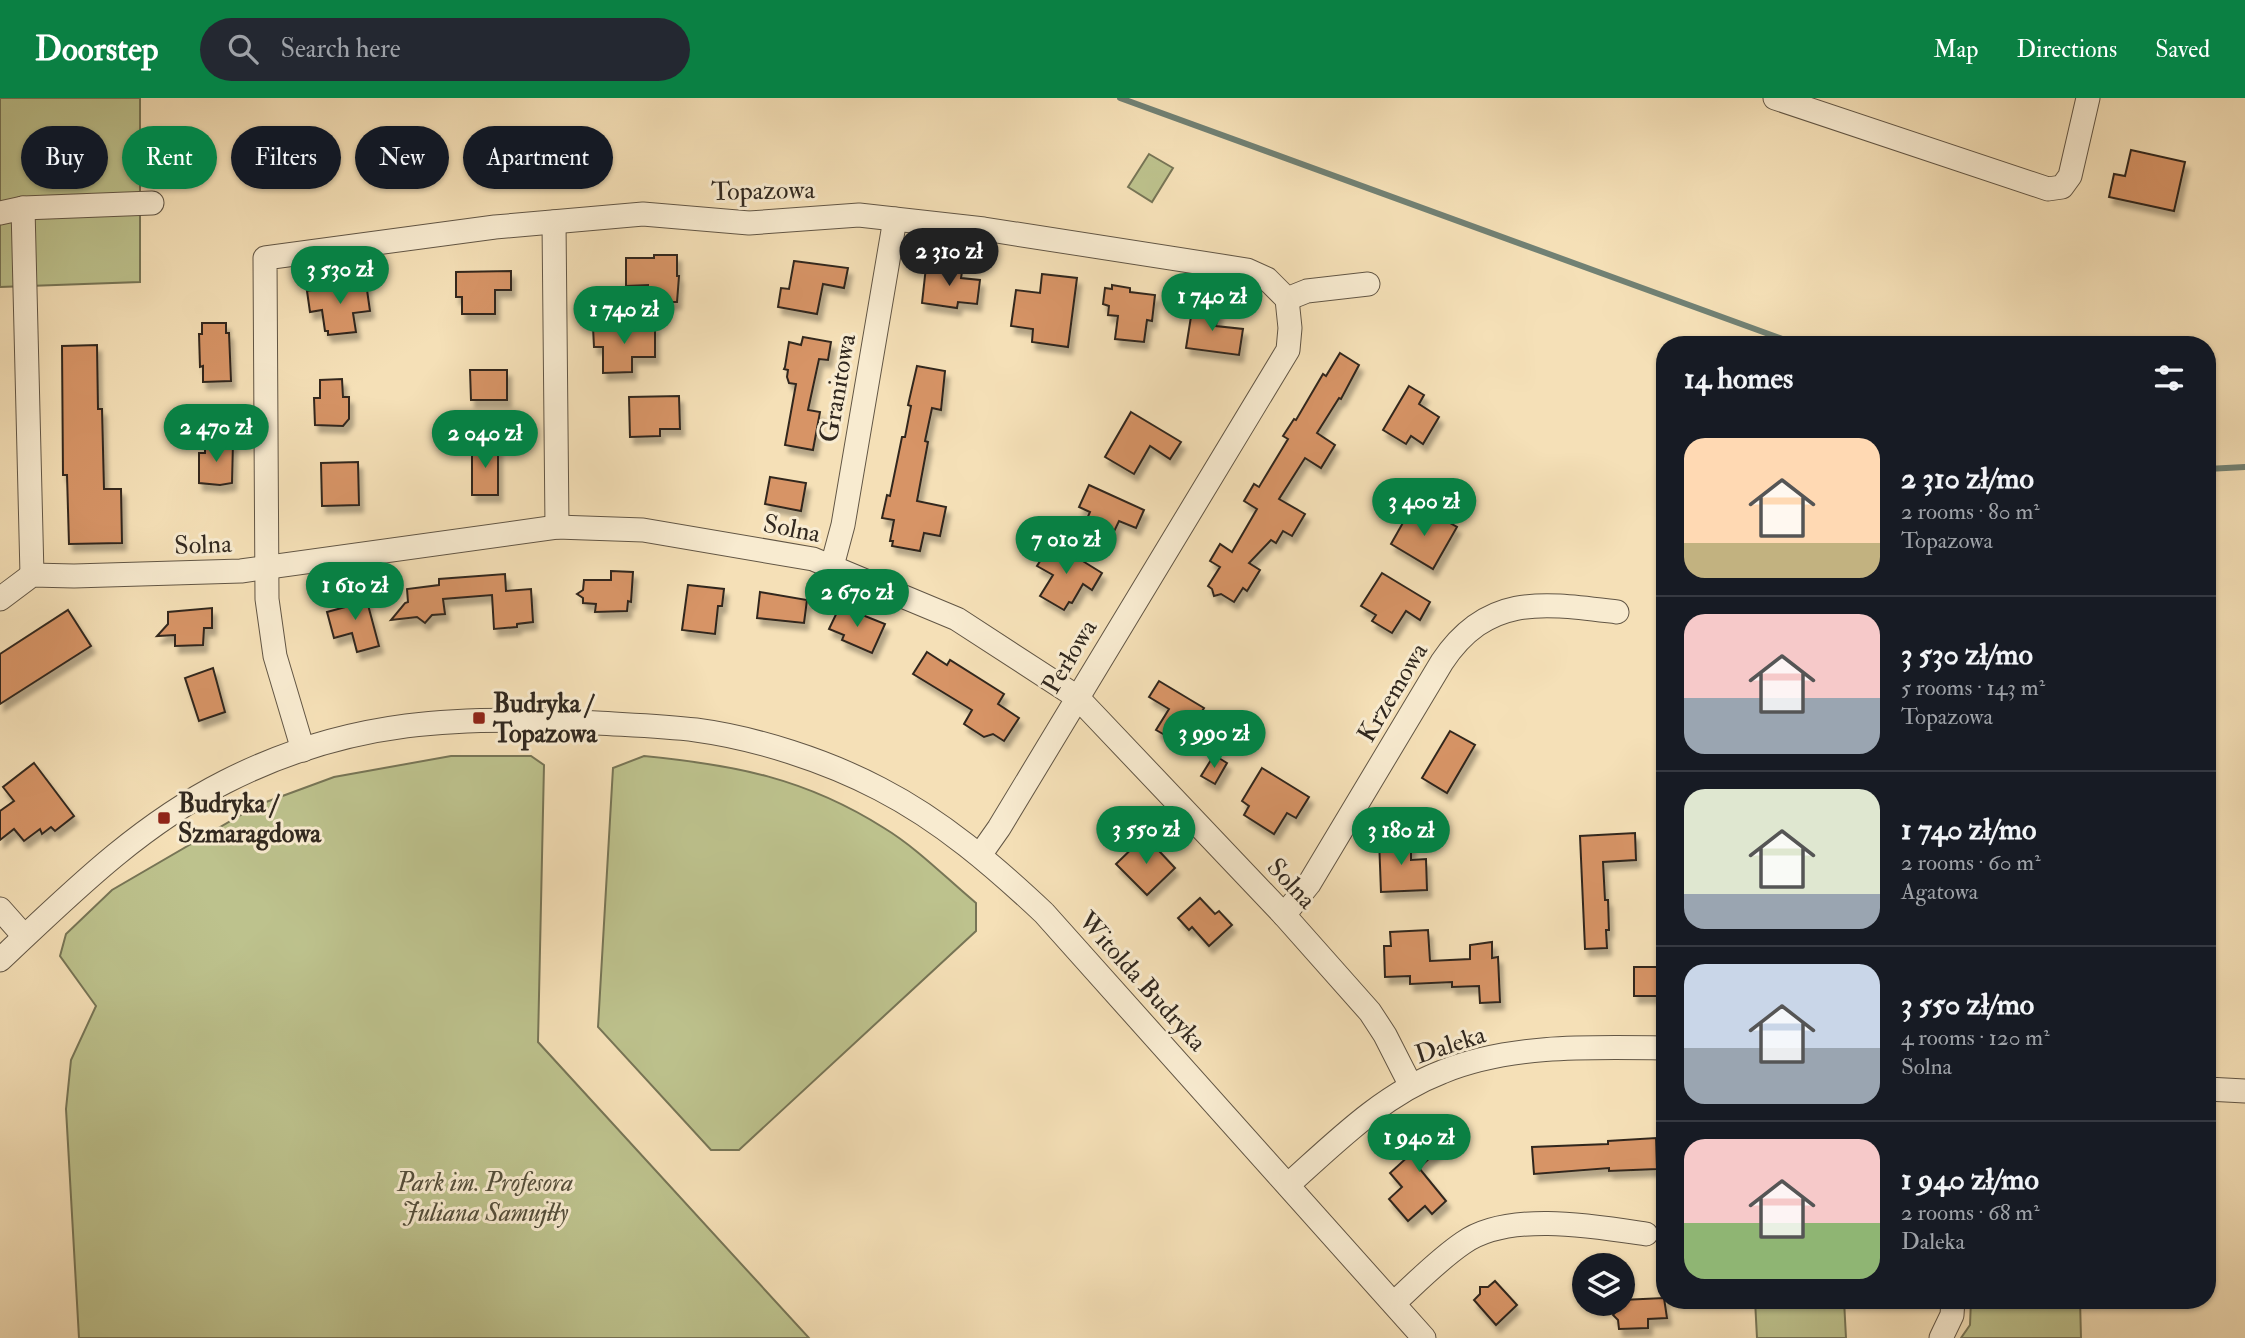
<!DOCTYPE html>
<meta charset="utf-8">
<style>
:root{--surface:#171b24;--page:#242831;--text:#f1f3f6;--muted:#9ea1a6;--line:#363941;--accent:#0b8043}
body{margin:0;font-family:"IM FELL Double Pica",serif;background:var(--page);color:var(--text);height:100vh;display:flex;flex-direction:column;font-size:26px;white-space:nowrap}
*{box-sizing:border-box;margin:0}
p{font-size:23px;color:var(--muted)}
.icon{flex:none;width:38px;height:38px;fill:none;stroke:currentColor;stroke-width:2;stroke-linecap:round;stroke-linejoin:round}
.map{position:relative;flex:1;overflow:hidden}
.sheet{position:absolute;left:1656px;top:238px;width:560px;height:973px;display:flex;flex-direction:column;background:var(--surface);border-radius:28px;box-shadow:0 2px 5px #0004}
.sheet>*{flex:none}
.guide{position:absolute;left:21px;top:28px;width:665px;height:63px;display:flex;gap:14px}
.tools{position:absolute;left:1572px;top:1155px;display:grid;gap:14px}
.tools a{display:grid;place-items:center;width:63px;height:63px;border-radius:50%;background:var(--surface);box-shadow:0 2px 5px #0004;font-size:35px}
.price{position:absolute;translate:-50% -60px;padding:0 16px;border-radius:24px;background:var(--accent);color:#fff;font-size:23px;line-height:46px;filter:drop-shadow(0 2px 4px #0008)}
.price::after{content:'';position:absolute;left:50%;top:42px;width:21px;height:16px;margin-left:-10px;background:inherit;clip-path:polygon(0 0,100% 0,50% 100%)}
.price.selected{background:#222;color:#fff}
ul{padding:0;list-style:none}
li{display:flex;align-items:center;gap:21px;height:175px;padding:0 28px}
li+li{border-top:2px solid var(--line)}
li span{display:grid;place-items:center;flex:none;width:196px;height:140px;border-radius:21px;color:#555}
li>.icon{margin-inline-start:auto}
span .icon{width:84px;height:84px;fill:#fffc;stroke-width:1}
li b{font-size:30px}
h2{display:flex;justify-content:space-between;align-items:center;height:84px;padding:0 28px;font-size:30px}
.pill{padding:0 24px;border-radius:32px;background:var(--surface);box-shadow:0 2px 5px #0004;font-size:24px;line-height:63px}
.pill.selected{background:var(--accent);color:#fff}
header{display:flex;align-items:center;gap:42px;box-sizing:border-box;height:98px;padding:0 35px;background:var(--accent);color:#fff}
header strong{font-size:33px}
nav{display:flex;gap:38px;margin-inline-start:auto;font-size:24px}
.search{width:490px;height:63px;background:var(--page);display:flex;align-items:center;gap:18px;box-sizing:border-box;padding:0 24px;border-radius:38px;color:var(--muted);font-size:26px}
.map>svg:first-child{display:block}
</style>
<header>
<strong>Doorstep</strong>
<div class="search"><svg class="icon" aria-label="search" viewBox="0 0 24 24"><circle cx="10" cy="10" r="6"/><path d="M15 15l6 6"/></svg>Search here</div>
<nav><a>Map</a><a>Directions</a><a>Saved</a></nav>
</header>
<div class="map">
<svg width="2245" height="1240" viewBox="0 0 2245 1240">
<defs>
<filter id="shadow"><feDropShadow dx="4" dy="7" stdDeviation="2" flood-color="#0004"/></filter>
</defs>
<rect width="100%" height="100%" fill="#f5e0b7"/>
<filter id="stains"><feTurbulence type="fractalNoise" baseFrequency=".00286" numOctaves="4"/><feColorMatrix values="0 0 0 0 .2 0 0 0 0 .09 0 0 0 0 .02 0 0 0 .5 -.17"/></filter>
<radialGradient id="worn" r=".72"><stop offset=".6" stop-color="#630" stop-opacity="0"/><stop offset="1" stop-color="#630" stop-opacity=".3"/></radialGradient>
<g fill="#bdc28d" stroke="#777556" stroke-width="2">
<polygon points="0,0 140,0 140,184 0,189"/>
<polygon points="1149,56 1173,70 1152,104 1128,89"/>
<polygon points="451,658 531,658 544,667 538,944 809,1240 79,1240 66,1011 71,962 96,908 60,858 66,836 112,792 258,707 334,679"/>
<path d="M644 658C735 667 805 680 884 730 917 750 946 780 976 805V833L739 1052H711L598 929 613 670Z"/>
<polygon points="1755,1202 1844,1202 1846,1240 1757,1240"/>
<polygon points="1971,1202 2080,1202 2081,1240 1961,1240 1970,1227"/>
</g>
<g fill="none" stroke-linecap="round" stroke-linejoin="round">
<g stroke="#718174" stroke-width="6">
<polyline points="1120,0 1799,247"/>
<polyline points="2207,371 2245,369"/>
</g>
</g>
<g fill="#d79466" stroke="#31281f" stroke-width="2" filter="url(#shadow)">
<polygon points="2131,52 2185,64 2174,113 2109,99 2114,76 2125,78"/>
<polygon points="654,157 677,157 677,178 679,178 677,204 648,204 648,187 626,188 626,160 654,160"/>
<polygon points="794,163 848,170 844,190 823,186 817,216 778,209 781,190 789,191"/>
<polygon points="926,169 962,174 961,180 980,182 977,206 958,204 957,210 922,205"/>
<polygon points="511,173 511,192 495,192 495,216 462,216 462,199 456,199 456,174"/>
<polygon points="1042,176 1077,180 1068,249 1032,244 1033,231 1011,228 1016,192 1040,195"/>
<polygon points="366,185 370,213 353,215 356,234 328,237 328,233 325,233 322,212 310,214 307,193"/>
<polygon points="1112,187 1130,190 1130,194 1155,197 1152,223 1147,222 1144,244 1115,241 1118,218 1108,217 1109,208 1103,206 1105,190 1112,191"/>
<polygon points="1193,206 1219,210 1216,228 1243,231 1239,257 1186,250"/>
<polygon points="202,225 226,225 226,235 229,235 231,283 203,284 203,268 200,269 199,236 202,236"/>
<polygon points="655,228 655,259 632,259 632,274 603,275 603,249 594,249 593,229"/>
<polygon points="803,239 831,244 828,262 819,261 808,312 820,314 813,352 785,347 796,286 789,285 787,279 788,272 784,271 785,269 789,244 801,247"/>
<polygon points="97,247 98,311 102,311 104,391 121,391 122,445 69,446 67,377 63,377 62,248"/>
<polygon points="1340,255 1359,267 1341,301 1339,300 1317,335 1335,347 1321,370 1305,360 1279,401 1305,416 1292,438 1283,433 1276,445 1271,442 1249,465 1260,472 1247,493 1243,490 1234,504 1221,496 1214,498 1212,491 1208,488 1220,469 1210,463 1220,446 1232,454 1257,411 1244,403 1254,386 1259,389 1288,341 1283,338 1294,321 1296,322 1323,276 1326,278"/>
<polygon points="917,268 945,273 941,312 932,310 925,343 928,344 917,403 946,409 940,438 924,435 920,453 892,448 893,443 890,443 894,422 882,420 887,397 890,398 902,339 905,339 911,308 908,307"/>
<polygon points="470,272 507,272 507,302 471,302"/>
<polygon points="342,281 343,299 349,299 349,321 343,328 315,327 314,300 320,300 320,282"/>
<polygon points="1409,288 1424,297 1419,306 1439,319 1423,346 1411,338 1406,346 1383,332"/>
<polygon points="679,298 680,331 660,331 660,338 630,339 629,299"/>
<polygon points="1131,314 1181,344 1170,361 1150,348 1134,376 1105,359"/>
<polygon points="205,344 233,344 232,385 220,387 199,385 199,355 205,355"/>
<rect x="472" y="348" width="26" height="49"/>
<polygon points="358,364 359,407 322,408 321,365"/>
<polygon points="770,379 806,385 801,413 765,406"/>
<polygon points="1089,387 1144,412 1136,430 1119,423 1110,442 1083,430 1090,414 1079,409"/>
<polygon points="1409,414 1427,424 1432,415 1457,429 1433,471 1391,446"/>
<polygon points="1052,444 1102,475 1092,492 1083,486 1072,505 1069,504 1064,512 1040,498 1053,477 1037,468"/>
<polygon points="611,473 633,474 631,504 628,503 627,513 595,514 596,506 583,505 583,500 577,496 583,492 584,482 611,482"/>
<polygon points="1382,475 1430,504 1420,522 1406,513 1392,535 1372,523 1376,517 1361,508"/>
<polygon points="505,476 506,493 531,491 533,524 517,526 517,529 494,531 492,497 443,501 445,516 432,517 425,525 417,519 391,522 405,505 408,504 407,491 439,487 439,481"/>
<polygon points="688,487 724,491 722,508 718,508 715,536 682,532"/>
<polygon points="364,492 379,548 357,554 352,535 334,540 327,514 349,508 346,497"/>
<polygon points="760,494 807,502 804,525 757,520"/>
<polygon points="840,508 885,526 872,555 842,542 844,537 829,531"/>
<polygon points="212,510 212,530 204,530 203,547 175,548 175,537 157,538 168,526 168,514"/>
<polygon points="68,512 91,548 0,606 0,556"/>
<polygon points="927,554 947,567 950,562 1004,596 998,606 1019,620 1004,643 993,636 984,639 964,626 972,612 913,576"/>
<polygon points="213,570 225,614 199,623 185,580"/>
<polygon points="1159,583 1204,610 1191,631 1189,629 1179,645 1156,632 1169,611 1149,599"/>
<polygon points="1450,633 1475,647 1447,695 1422,680"/>
<polygon points="1214,657 1227,665 1215,686 1201,678"/>
<polygon points="34,665 74,718 55,733 51,729 42,736 40,731 24,743 14,731 0,742 0,713 14,703 3,689"/>
<polygon points="1262,670 1309,699 1296,720 1287,715 1274,736 1244,717 1249,708 1242,703"/>
<polygon points="1635,735 1636,762 1603,764 1605,802 1608,802 1609,832 1606,832 1607,850 1585,851 1580,738"/>
<polygon points="1145,738 1175,770 1147,797 1116,766"/>
<polygon points="1411,740 1411,762 1426,761 1427,792 1381,794 1379,741"/>
<polygon points="1200,800 1215,816 1219,813 1232,827 1209,848 1192,829 1189,832 1178,820"/>
<polygon points="1428,832 1430,863 1470,861 1470,847 1492,844 1492,860 1498,859 1500,904 1480,905 1479,888 1452,889 1452,884 1410,886 1410,878 1385,879 1384,848 1391,848 1390,834"/>
<rect x="1634" y="869" width="30" height="29"/>
<polygon points="1425,1018 1448,1043 1419,1070 1446,1103 1432,1116 1425,1108 1408,1123 1389,1101 1402,1089 1390,1075 1423,1045 1410,1031"/>
<polygon points="1656,1040 1657,1071 1609,1073 1609,1070 1534,1076 1532,1049 1608,1046 1608,1043"/>
<polygon points="1495,1183 1517,1207 1496,1227 1474,1202 1480,1196 1480,1189 1488,1189"/>
<polygon points="1664,1200 1667,1220 1648,1221 1648,1230 1619,1231 1618,1222 1613,1217 1618,1211 1617,1206 1622,1206 1622,1202"/>
</g>
<g fill="none" stroke-linecap="round" stroke-linejoin="round">
<defs>
<g id="minor">
<polyline points="1775,0 2048,91 2062,89 2070,78 2088,0"/>
<polyline points="23,110 32,477"/>
<polyline points="0,115 23,110 152,105"/>
<polyline points="554,124 557,429"/>
<polyline points="832,468 843,427 895,121"/>
<polyline points="0,501 32,477 74,478 241,473 557,429 643,432 813,461 957,521 1077,599 1284,817 1370,914 1385,937 1411,988"/>
<polyline points="303,652 275,558 267,501 265,160 495,129 643,116 749,125 859,117 984,131 1247,172 1267,181 1287,201 1307,193 1368,186"/>
<polyline points="980,757 999,730 1288,252 1290,230 1287,201"/>
<polyline points="0,811 24,838"/>
<path d="M1284 817 1309 786 1442 564C1488 495 1544 505 1617 514"/>
<path d="M0 862C70 796 138 728 225 684 348 621 462 617 597 625 630 627 663 628 696 632 756 640 827 663 880 691 942 723 994 768 1044 815L1424 1240"/>
<polyline points="2207,991 2245,993"/>
<path d="M1288 1087C1335 1045 1382 997 1442 974 1510 946 1592 949 1664 950"/>
<path d="M1394 1205C1416 1185 1438 1162 1463 1145 1508 1113 1594 1128 1646 1136"/>
<polyline points="1941,1240 1952,1217 1953,1202"/>
</g>
</defs>
<use href="#minor" stroke="#625645" stroke-width="25"/>
<use href="#minor" stroke="#f8ebd0" stroke-width="23"/>
</g>
<g fill="#8f2418" stroke="#f8ebd0" stroke-width="2.5">
<rect x="472" y="613" width="14" height="14" rx="3.5"/>
<rect x="157" y="713" width="14" height="14" rx="3.5"/>
</g>
<g text-anchor="middle" stroke-width="6" stroke-linejoin="round" paint-order="stroke">
<g font-size="26" fill="#31281f" stroke="#f8ebd0">
<text transform="translate(763 92) rotate(-1)" y="9">Topazowa</text>
<text transform="translate(837 290) rotate(-80)" y="9">Granitowa</text>
<text transform="translate(792 430) rotate(11)" y="9">Solna</text>
<text transform="translate(203 446) rotate(-2)" y="9">Solna</text>
<text transform="translate(1069 558) rotate(-59)" y="9">Perłowa</text>
<text transform="translate(1392 594) rotate(-59)" y="9">Krzemowa</text>
<text transform="translate(1292 785) rotate(47)" y="9">Solna</text>
<text transform="translate(1143 883) rotate(48)" y="9">Witolda Budryka</text>
<text transform="translate(1450 946) rotate(-18)" y="9">Daleka</text>
</g>
<g font-size="26" font-weight="bold" fill="#31281f" stroke="#f8ebd0" text-anchor="start">
<text x="493" y="614">Budryka /<tspan x="493" dy="30">Topazowa</tspan></text>
<text x="178" y="714">Budryka /<tspan x="178" dy="30">Szmaragdowa</tspan></text>
</g>
<g font-size="26" font-style="italic" fill="#544e3a" stroke="#f8ebd0">
<text x="485" y="1093">Park im. Profesora<tspan x="485" dy="30">Juliana Samujłły</tspan></text>
</g>
</g>
<rect width="100%" height="100%" filter="url(#stains)"/>
<rect width="100%" height="100%" fill="url(#worn)"/>
</svg>
<div class="tools">
<a><svg class="icon" aria-label="layers" viewBox="0 0 24 24"><path d="M12 4l9 5-9 5-9-5zM3 14l9 5 9-5"/></svg></a>
</div>
<b class="price selected" style="left:949px;top:190px">2 310 zł</b>
<b class="price" style="left:340px;top:208px">3 530 zł</b>
<b class="price" style="left:1212px;top:235px">1 740 zł</b>
<b class="price" style="left:624px;top:248px">1 740 zł</b>
<b class="price" style="left:216px;top:366px">2 470 zł</b>
<b class="price" style="left:485px;top:372px">2 040 zł</b>
<b class="price" style="left:1424px;top:440px">3 400 zł</b>
<b class="price" style="left:1066px;top:478px">7 010 zł</b>
<b class="price" style="left:355px;top:524px">1 610 zł</b>
<b class="price" style="left:857px;top:531px">2 670 zł</b>
<b class="price" style="left:1214px;top:672px">3 990 zł</b>
<b class="price" style="left:1146px;top:768px">3 550 zł</b>
<b class="price" style="left:1401px;top:769px">3 180 zł</b>
<b class="price" style="left:1419px;top:1076px">1 940 zł</b>
<div class="guide">
<a class="pill">Buy</a>
<a class="pill selected">Rent</a>
<a class="pill">Filters</a>
<a class="pill">New</a>
<a class="pill">Apartment</a>
</div>
<section class="sheet">
<h2>14 homes<svg class="icon" aria-label="filters" viewBox="0 0 24 24"><path d="M4 7h16M4 17h16"/><circle cx="9" cy="7" r="2"/><circle cx="15" cy="17" r="2"/></svg></h2>
<ul>
<li><span style="background:linear-gradient(#ffd9b3 75%,#c2b280 0)"><svg class="icon" aria-label="home" viewBox="0 0 24 24"><path d="M3 11l9-7 9 7M6 9v11h12V9"/></svg></span><div><b>2 310 zł/mo</b><p>2 rooms · 80 m²</p><p>Topazowa</p></div></li>
<li><span style="background:linear-gradient(#f6c9c9 60%,#9aa5b1 0)"><svg class="icon" aria-label="home" viewBox="0 0 24 24"><path d="M3 11l9-7 9 7M6 9v11h12V9"/></svg></span><div><b>3 530 zł/mo</b><p>5 rooms · 143 m²</p><p>Topazowa</p></div></li>
<li><span style="background:linear-gradient(#dfe7d0 75%,#9aa5b1 0)"><svg class="icon" aria-label="home" viewBox="0 0 24 24"><path d="M3 11l9-7 9 7M6 9v11h12V9"/></svg></span><div><b>1 740 zł/mo</b><p>2 rooms · 60 m²</p><p>Agatowa</p></div></li>
<li><span style="background:linear-gradient(#c9d6e8 60%,#9aa5b1 0)"><svg class="icon" aria-label="home" viewBox="0 0 24 24"><path d="M3 11l9-7 9 7M6 9v11h12V9"/></svg></span><div><b>3 550 zł/mo</b><p>4 rooms · 120 m²</p><p>Solna</p></div></li>
<li><span style="background:linear-gradient(#f6c9c9 60%,#8fb573 0)"><svg class="icon" aria-label="home" viewBox="0 0 24 24"><path d="M3 11l9-7 9 7M6 9v11h12V9"/></svg></span><div><b>1 940 zł/mo</b><p>2 rooms · 68 m²</p><p>Daleka</p></div></li>
</ul>
</section>
</div>
